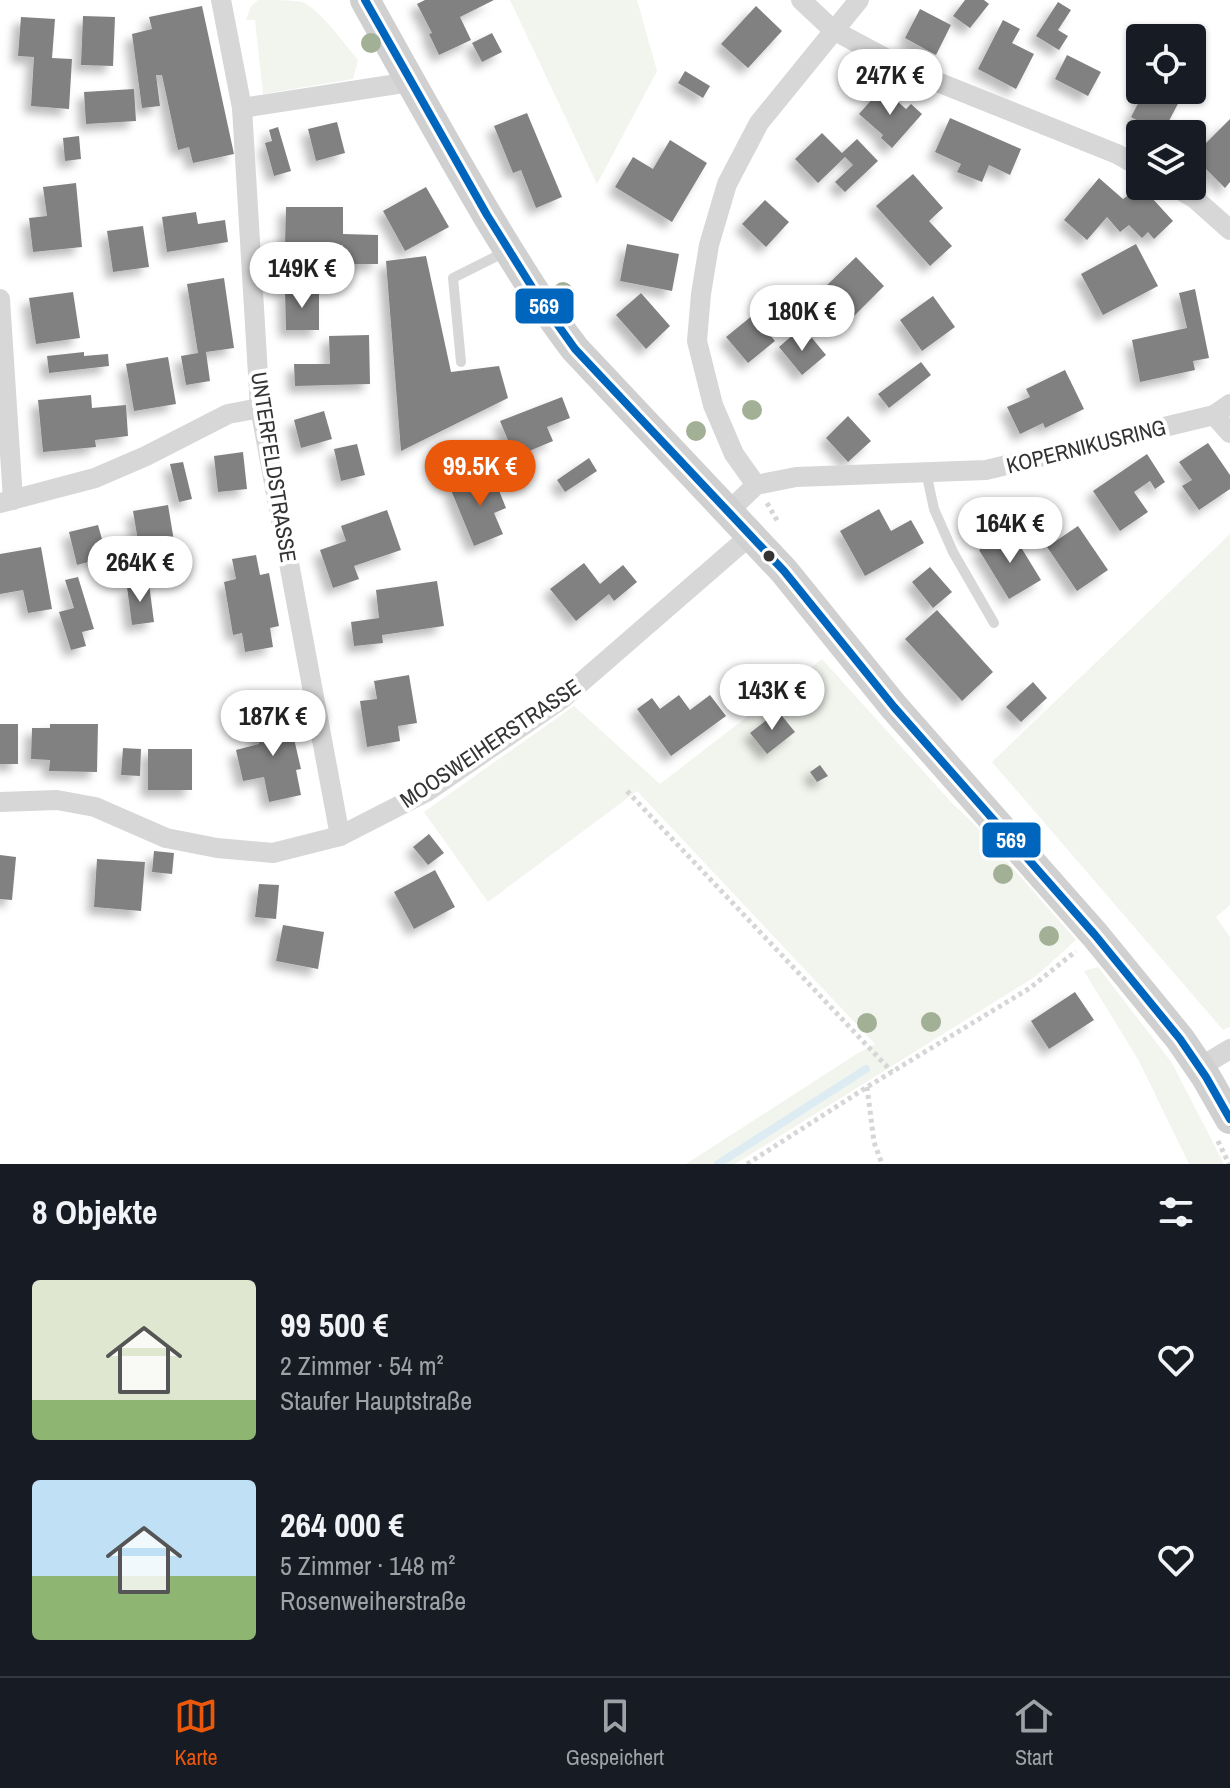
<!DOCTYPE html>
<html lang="de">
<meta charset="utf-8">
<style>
:root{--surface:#171b24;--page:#20242c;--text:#f1f3f6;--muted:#9ea1a6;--line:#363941;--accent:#ea580c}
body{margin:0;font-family:"Archivo Narrow",sans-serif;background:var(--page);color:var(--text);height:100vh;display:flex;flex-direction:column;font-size:30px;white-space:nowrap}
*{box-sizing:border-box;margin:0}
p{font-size:26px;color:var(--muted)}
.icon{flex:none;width:44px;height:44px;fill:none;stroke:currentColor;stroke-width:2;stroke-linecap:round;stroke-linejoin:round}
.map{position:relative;height:1164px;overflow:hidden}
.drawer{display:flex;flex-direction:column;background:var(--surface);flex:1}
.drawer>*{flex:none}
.controls{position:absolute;left:1126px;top:24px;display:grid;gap:16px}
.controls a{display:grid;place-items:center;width:80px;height:80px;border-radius:8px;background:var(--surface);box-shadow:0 2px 6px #0004;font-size:40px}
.price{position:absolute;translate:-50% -68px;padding:0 18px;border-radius:28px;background:#fff;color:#222;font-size:26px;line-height:52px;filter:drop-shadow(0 2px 4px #0008)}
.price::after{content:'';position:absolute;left:50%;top:48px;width:24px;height:18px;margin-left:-12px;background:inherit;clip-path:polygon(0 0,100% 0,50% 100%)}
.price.selected{background:var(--accent);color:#fff}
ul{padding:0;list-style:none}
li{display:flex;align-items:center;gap:24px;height:200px;padding:0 32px}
li span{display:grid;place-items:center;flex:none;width:224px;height:160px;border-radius:8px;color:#555}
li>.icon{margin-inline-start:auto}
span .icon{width:96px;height:96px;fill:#fffc;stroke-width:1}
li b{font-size:34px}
h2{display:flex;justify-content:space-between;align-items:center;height:96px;padding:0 32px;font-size:34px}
.tab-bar{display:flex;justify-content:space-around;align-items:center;height:112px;border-top:2px solid var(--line);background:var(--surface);font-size:22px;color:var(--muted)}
.tab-bar a{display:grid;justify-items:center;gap:4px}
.tab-bar .selected{color:var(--accent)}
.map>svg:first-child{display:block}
</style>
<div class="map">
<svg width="1230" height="1164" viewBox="0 0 1230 1164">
<defs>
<filter id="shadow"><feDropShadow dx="-7" dy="7" stdDeviation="4" flood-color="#0004"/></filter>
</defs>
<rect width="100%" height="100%" fill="#fff"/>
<g fill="#f1f5ed">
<path d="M258 0C272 0 290 0 302 2 319 8 346 46 358 60L353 79 263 94 255 20H246L251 6Z"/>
<polygon points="510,0 637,0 657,71 597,184"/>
<polygon points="1230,534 1230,905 1216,917 1230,937 1230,1027 1223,1030 992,762"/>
<polygon points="822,659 951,802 973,823 1076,940 1036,976 735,1164 686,1164 855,1055 875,1044 637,791 488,902 424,812 574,706 660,784"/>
<polygon points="1098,967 1172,1063 1224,1164 1189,1164 1139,1061 1084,971"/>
</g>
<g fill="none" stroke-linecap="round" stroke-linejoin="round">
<polyline stroke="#ddebf3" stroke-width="8" points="718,1164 866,1069"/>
</g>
<g fill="#818181" filter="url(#shadow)">
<polygon points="425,0 494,0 460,17 471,40 439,55 429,34 432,33 417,4"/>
<polygon points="965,0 984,0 989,4 970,28 953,16"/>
<polygon points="1058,2 1071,10 1058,30 1068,36 1059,50 1036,36"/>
<polygon points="202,6 234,154 193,163 189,147 178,150 162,75 156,75 160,106 142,108 132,34 152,29 149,17"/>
<polygon points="756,6 782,31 748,68 721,44"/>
<polygon points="920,9 951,25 936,55 905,38"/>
<polygon points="83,16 115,17 113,66 81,65"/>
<polygon points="21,17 55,19 52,58 72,59 69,109 31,106 34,57 18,56"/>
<polygon points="1003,20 1020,29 1012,43 1034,54 1016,89 978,69"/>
<polygon points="492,33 502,52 482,62 472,43"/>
<polygon points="1067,55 1101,72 1088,96 1055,79"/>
<polygon points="685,71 710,86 703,98 678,83"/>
<polygon points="882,88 906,109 911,104 922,114 892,148 881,138 883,135 859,114"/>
<polygon points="134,89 136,121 86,124 84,92"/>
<polygon points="1145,90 1160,90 1180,100 1162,134 1131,117"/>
<polygon points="527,113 562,197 536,208 521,170 513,173 494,126"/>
<polygon points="950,118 1021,149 1010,175 989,165 982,182 957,172 961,164 935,152"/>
<polygon points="1230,119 1230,182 1225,188 1193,156"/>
<polygon points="337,122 345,153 316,161 308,129"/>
<polygon points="278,127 291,171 274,176 265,143 272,141 269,130"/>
<polygon points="822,133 842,153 857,139 878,161 845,192 835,182 853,165 845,157 818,183 795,159"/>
<polygon points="79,136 81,159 65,161 63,138"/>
<polygon points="670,140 707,163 672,222 615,187 633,157 653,169"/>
<polygon points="913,174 943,208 929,221 952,246 930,266 876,206"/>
<polygon points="1099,178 1123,199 1141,186 1173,221 1154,239 1148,232 1142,238 1129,225 1120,232 1107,217 1087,240 1064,220"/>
<polygon points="76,183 82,247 33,252 29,218 47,216 43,187"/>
<polygon points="426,187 449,227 405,251 383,211"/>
<polygon points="765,200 789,222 766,247 742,224"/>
<polygon points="286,207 343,207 343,234 378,235 378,264 343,264 343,245 285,245"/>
<polygon points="196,212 198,224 225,220 228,242 167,252 162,217"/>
<polygon points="143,226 149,267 113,272 107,231"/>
<polygon points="627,244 679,254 672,291 620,281"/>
<polygon points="1136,244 1158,286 1103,315 1081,274"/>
<polygon points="426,256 451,372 499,366 508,398 401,451 386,261"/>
<polygon points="856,257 884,286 854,316 825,287"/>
<polygon points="224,278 234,348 206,352 210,381 186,385 181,356 198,353 187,284"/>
<polygon points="1195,289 1209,358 1193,361 1195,370 1140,382 1132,340 1187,328 1179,293"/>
<polygon points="285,290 319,290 319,330 286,330"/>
<polygon points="73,292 80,338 36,344 29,298"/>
<polygon points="641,293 670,326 646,349 616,315"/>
<polygon points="933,296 955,327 922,351 900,320"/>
<polygon points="753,315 775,341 748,363 726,337"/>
<polygon points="795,333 804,344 812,338 826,355 802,375 779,347"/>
<polygon points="369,335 370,384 295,386 294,364 330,364 329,336"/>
<polygon points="84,352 84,356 108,354 109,366 49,373 47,356"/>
<polygon points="168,357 176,404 134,411 126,364"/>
<polygon points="921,362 931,375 889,408 878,394"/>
<polygon points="1065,370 1084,409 1045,428 1043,423 1020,434 1007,407 1030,397 1026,389"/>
<polygon points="91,395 92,408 126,405 128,436 95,440 96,447 43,452 38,400"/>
<polygon points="562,397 570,418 547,427 553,441 515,457 500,421"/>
<polygon points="324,411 332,439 301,448 294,420"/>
<polygon points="848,416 871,441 848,462 826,438"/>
<polygon points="1208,443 1230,475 1230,489 1199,510 1182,486 1192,480 1179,462"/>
<polygon points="357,444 365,475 341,481 334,449"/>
<polygon points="243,452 247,489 218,492 214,456"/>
<polygon points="1147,454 1165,482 1155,489 1150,481 1134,492 1148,512 1120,531 1093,491"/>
<polygon points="589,458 597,471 565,492 557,480"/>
<polygon points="183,462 192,499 179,502 170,464"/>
<polygon points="492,473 506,508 494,513 503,534 474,546 451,490"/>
<polygon points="168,505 175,547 140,553 133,511"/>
<polygon points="879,509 891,531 911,520 924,543 865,576 840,531"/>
<polygon points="387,510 401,550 354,566 359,579 333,588 320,550 346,541 341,526"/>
<polygon points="98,525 107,557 77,565 69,532"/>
<polygon points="1078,526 1108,570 1077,591 1047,547"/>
<polygon points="1011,531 1041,580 1009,599 979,550"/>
<polygon points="41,547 52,609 28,613 23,590 0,594 0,554"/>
<polygon points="256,555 260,575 269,573 279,626 270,628 273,647 245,652 242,633 233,635 224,582 236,579 232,559"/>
<polygon points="584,563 600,584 623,565 637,582 614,601 609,594 576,621 550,589"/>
<polygon points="930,567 952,592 933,608 912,582"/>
<polygon points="78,577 94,629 82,632 86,646 71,650 59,612 74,608 65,580"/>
<polygon points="437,581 444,626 382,635 383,643 354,646 351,622 379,618 376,590"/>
<polygon points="149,584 154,622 132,625 127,587"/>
<polygon points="937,610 993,672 962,701 905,639"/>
<polygon points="409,675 417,723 398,726 400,741 367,747 360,701 377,699 374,681"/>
<polygon points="1033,682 1047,698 1021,722 1006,707"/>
<polygon points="679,695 690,710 710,695 726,716 671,756 637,709 652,698 660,709"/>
<polygon points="778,711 795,732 767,754 750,733"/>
<polygon points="288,713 301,769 296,770 301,795 269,802 264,777 243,781 236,750 259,744 254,720"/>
<rect x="0" y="724" width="18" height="40"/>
<polygon points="50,724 98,724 97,772 49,771 50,760 31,759 32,728 50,728"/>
<polygon points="123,748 141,749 140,776 121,775"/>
<rect x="148" y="749" width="44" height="41"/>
<polygon points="820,765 828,776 817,782 810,772"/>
<polygon points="429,834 444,853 428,865 413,847"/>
<polygon points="154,851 174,853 172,874 152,872"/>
<polygon points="0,855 16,857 12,900 0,899"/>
<polygon points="97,859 145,862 141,911 94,907"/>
<polygon points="435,870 455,907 414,929 394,892"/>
<polygon points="259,884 279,885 276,919 255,917"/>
<polygon points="283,925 324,932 318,969 276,961"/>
<polygon points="1075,992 1094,1020 1049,1049 1031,1021"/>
</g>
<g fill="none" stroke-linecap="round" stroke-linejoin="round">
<g stroke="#d6d6d6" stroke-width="5" stroke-dasharray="4 4" stroke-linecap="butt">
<polyline points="767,503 778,522"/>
<polyline points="627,791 892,1072"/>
<polyline points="867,1087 874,1142 882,1164"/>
<polyline points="1218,1141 1229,1164"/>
<polyline points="747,1164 867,1087 1030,988 1076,951"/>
</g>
<g stroke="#d7d7d7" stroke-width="10">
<polyline points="461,362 453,278 505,252"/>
<polyline points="926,472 934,509 953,552 994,623"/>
</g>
<g stroke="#d7d7d7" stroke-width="20">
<polyline points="221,0 242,108 260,408 340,836"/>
<polyline points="801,0 833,30 910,71 1117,154 1140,167"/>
<polyline points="242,108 410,82"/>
<polyline points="1173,186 1194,198 1230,230"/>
<polyline points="0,299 13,500"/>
<polyline points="1214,415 1230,433"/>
<polyline points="756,485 734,454 713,405 697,341 701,294 709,245 727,184 759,123 859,0"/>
<polyline points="0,503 95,478 146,456 228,414 260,408"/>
<polyline points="729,511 756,485 796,477 986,470 1214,415 1230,404"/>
<polyline points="0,802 57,800 95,807 166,838 217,848 273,853 340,836 428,791 562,699 752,534"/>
<polyline points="1200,1067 1230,1049"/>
</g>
<path stroke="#d0d0d0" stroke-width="30" d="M365 0C405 72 445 144 487 215 515 261 542 306 575 349L784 571 894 707 1095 935 1180 1039 1206 1077 1230 1119"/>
<defs>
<polyline id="bus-1" points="365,0 487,215 540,300 575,349 784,571 894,707 1095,935 1180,1039 1206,1077 1230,1119"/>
</defs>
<use href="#bus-1" stroke="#fff" stroke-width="14"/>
<use href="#bus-1" stroke="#0065bd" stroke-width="8"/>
</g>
<g fill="#a2b095">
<circle cx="371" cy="43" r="10"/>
<circle cx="563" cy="292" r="10"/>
<circle cx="752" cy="410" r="10"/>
<circle cx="696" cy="431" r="10"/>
<circle cx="1003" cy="874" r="10"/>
<circle cx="1049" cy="936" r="10"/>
<circle cx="931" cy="1022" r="10"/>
<circle cx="867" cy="1023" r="10"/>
</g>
<circle fill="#333" stroke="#fff" stroke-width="3" cx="769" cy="556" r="7"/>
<g text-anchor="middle" stroke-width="8" stroke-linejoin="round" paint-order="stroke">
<g font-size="22" fill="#333" stroke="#fff">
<text transform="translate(1086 446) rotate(-14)" y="8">KOPERNIKUSRING</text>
<text transform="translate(274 467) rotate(81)" y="8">UNTERFELDSTRASSE</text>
<text transform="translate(490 743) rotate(-34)" y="8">MOOSWEIHERSTRASSE</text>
</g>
</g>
<g stroke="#fff" stroke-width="3">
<rect x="514" y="287" width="61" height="38" rx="8" fill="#0065bd"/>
<rect x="981" y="821" width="61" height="38" rx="8" fill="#0065bd"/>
</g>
<g font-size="22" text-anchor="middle" font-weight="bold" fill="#fff">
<text x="544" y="314">569</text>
<text x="1011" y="848">569</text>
</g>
</svg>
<div class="controls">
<a><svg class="icon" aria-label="locate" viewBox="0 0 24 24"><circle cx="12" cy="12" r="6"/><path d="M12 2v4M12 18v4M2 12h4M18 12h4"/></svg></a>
<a><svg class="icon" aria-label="layers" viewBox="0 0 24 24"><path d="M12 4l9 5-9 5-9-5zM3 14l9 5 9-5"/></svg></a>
</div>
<b class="price" style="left:890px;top:117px">247K €</b>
<b class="price" style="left:302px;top:310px">149K €</b>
<b class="price" style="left:802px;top:353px">180K €</b>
<b class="price selected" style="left:480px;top:508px">99.5K €</b>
<b class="price" style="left:1010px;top:565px">164K €</b>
<b class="price" style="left:140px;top:604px">264K €</b>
<b class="price" style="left:772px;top:732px">143K €</b>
<b class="price" style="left:273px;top:758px">187K €</b>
</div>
<section class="drawer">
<h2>8 Objekte<svg class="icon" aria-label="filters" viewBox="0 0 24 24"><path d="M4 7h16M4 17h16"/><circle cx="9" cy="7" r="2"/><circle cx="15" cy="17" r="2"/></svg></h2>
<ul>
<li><span style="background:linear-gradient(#dfe7d0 75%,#8fb573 0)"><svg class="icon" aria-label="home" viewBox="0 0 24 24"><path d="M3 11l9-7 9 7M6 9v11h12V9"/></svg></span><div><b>99 500 €</b><p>2 Zimmer · 54 m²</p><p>Staufer Hauptstraße</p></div><svg class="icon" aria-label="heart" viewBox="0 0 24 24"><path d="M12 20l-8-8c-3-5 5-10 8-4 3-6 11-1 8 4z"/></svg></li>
<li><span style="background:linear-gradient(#bfe0f5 60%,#8fb573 0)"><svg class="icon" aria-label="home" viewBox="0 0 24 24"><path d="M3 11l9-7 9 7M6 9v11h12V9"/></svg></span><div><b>264 000 €</b><p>5 Zimmer · 148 m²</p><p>Rosenweiherstraße</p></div><svg class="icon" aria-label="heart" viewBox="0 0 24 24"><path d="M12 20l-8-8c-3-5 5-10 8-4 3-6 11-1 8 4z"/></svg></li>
</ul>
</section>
<nav class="tab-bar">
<a class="selected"><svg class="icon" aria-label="map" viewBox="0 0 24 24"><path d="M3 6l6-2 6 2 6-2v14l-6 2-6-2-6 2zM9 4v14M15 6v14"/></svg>Karte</a>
<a><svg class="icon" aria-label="saved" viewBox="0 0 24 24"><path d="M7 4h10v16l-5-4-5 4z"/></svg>Gespeichert</a>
<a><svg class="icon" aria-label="home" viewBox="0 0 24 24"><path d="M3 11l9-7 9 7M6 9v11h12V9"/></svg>Start</a>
</nav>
